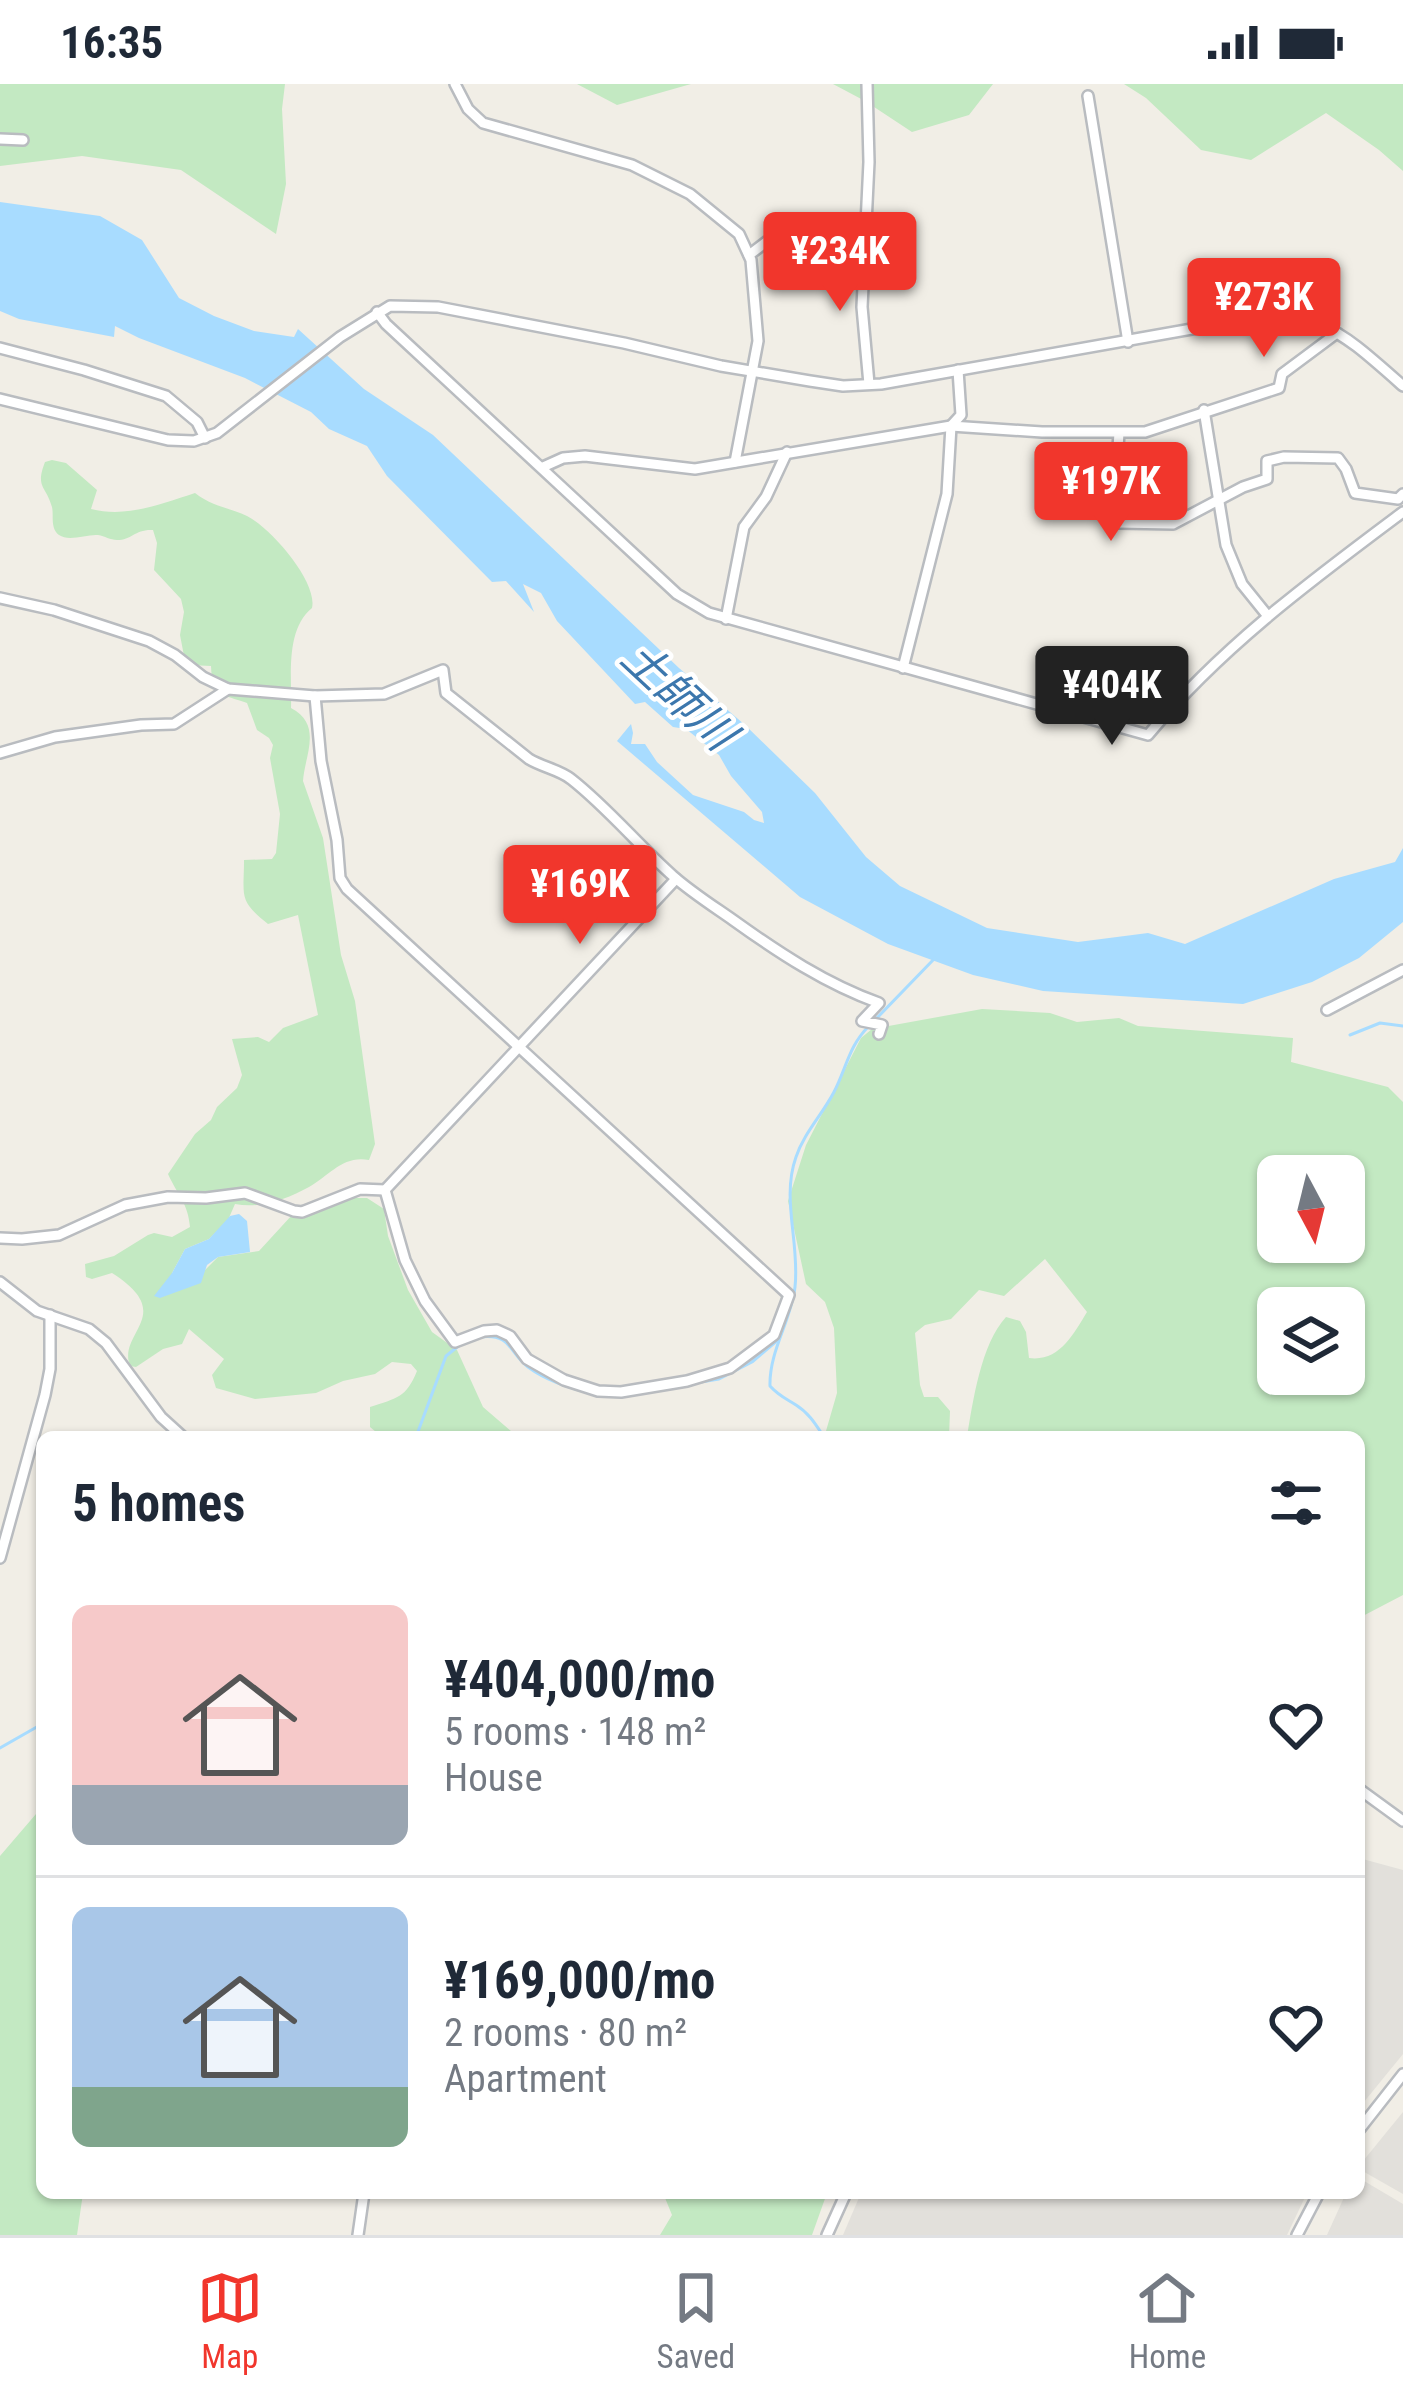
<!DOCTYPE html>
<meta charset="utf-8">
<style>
:root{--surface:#fff;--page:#f2f2f3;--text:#1f2937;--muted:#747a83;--line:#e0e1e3;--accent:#f1362c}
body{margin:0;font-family:"Roboto Condensed","Noto Sans JP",sans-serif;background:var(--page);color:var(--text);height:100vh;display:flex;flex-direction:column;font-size:45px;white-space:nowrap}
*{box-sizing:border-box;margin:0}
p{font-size:39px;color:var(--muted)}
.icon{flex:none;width:66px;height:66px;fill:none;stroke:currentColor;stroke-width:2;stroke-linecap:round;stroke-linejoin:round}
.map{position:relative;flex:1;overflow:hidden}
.panel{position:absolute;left:36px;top:1347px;width:1329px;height:768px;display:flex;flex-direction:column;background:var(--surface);border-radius:18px;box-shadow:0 3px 9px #0004}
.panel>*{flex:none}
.needle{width:78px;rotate:173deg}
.tools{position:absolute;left:1257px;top:1071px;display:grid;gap:24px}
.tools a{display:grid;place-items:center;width:108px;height:108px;border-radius:18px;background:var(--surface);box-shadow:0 3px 9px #0004;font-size:60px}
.price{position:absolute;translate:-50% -102px;padding:0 27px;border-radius:12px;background:var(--accent);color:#fff;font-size:39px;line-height:78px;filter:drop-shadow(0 3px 6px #0008)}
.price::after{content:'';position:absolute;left:50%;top:72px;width:36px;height:27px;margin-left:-18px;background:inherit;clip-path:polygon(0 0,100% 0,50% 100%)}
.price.active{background:#222;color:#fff}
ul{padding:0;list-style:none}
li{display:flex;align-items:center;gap:36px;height:300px;padding:0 36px}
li+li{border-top:3px solid var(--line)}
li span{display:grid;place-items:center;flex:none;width:336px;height:240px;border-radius:18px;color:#555}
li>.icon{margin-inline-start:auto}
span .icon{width:144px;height:144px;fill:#fffc;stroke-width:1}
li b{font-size:51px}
h2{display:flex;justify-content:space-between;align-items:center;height:144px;padding:0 36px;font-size:51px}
.status{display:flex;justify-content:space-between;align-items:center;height:84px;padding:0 60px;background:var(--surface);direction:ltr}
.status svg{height:33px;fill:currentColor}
.menu{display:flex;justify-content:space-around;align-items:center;height:168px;border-top:3px solid var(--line);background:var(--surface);font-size:33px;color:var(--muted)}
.menu a{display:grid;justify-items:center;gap:6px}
.menu .active{color:var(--accent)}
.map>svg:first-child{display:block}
</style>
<div class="status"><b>16:35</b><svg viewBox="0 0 49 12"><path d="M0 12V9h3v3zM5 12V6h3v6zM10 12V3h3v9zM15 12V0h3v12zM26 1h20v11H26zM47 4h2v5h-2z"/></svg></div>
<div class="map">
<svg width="1403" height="2151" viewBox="0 0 1403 2151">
<rect width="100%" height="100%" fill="#f1eee6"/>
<g fill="#e2e0db">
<polygon points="1359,1774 1403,1786 1403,1970 1359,2024"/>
<polygon points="1403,2028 1403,2110 1359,2085 1359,2082"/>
<polygon points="1359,2094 1403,2120 1403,2151 1327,2151 1346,2109 1359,2109"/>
<polygon points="861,2109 1307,2109 1287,2151 843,2151"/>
</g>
<g fill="#c3e9c2" fill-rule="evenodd">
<polygon points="0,0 285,0 282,25 286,100 276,150 181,86 82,72 0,82"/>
<polygon points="577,0 691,0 617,21"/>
<polygon points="833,0 993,0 969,31 912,48 865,17"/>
<polygon points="1124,0 1403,0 1403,87 1379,66 1326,29 1251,76 1201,66 1146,14"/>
<path d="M52 376 66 379 97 406 91 425C127 434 161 420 195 409 213 423 228 423 247 432 271 444 318 498 312 524 285 546 292 592 291 624 323 641 305 670 303 697L323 754 341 871 355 917 375 1060 369 1076C343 1071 330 1091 309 1103 287 1115 261 1125 235 1120L228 1136 209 1155 185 1165 172 1189 204 1187 218 1173 259 1167 292 1131 354 1114H367L384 1125 388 1152 408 1206 432 1248 457 1266 483 1323 518 1353H382L370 1343V1323C397 1314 406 1314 417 1287L411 1280 392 1278 375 1290 343 1297 316 1309 255 1315 216 1304 212 1291 224 1275 189 1245 182 1260 163 1265 136 1283 130 1282C117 1248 178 1231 112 1189L92 1195 86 1193 85 1180 114 1172 148 1151 154 1149 172 1153 190 1143C188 1119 178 1112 168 1090L195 1050 211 1036 217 1023 237 1004 242 991 232 955 258 953 269 958 283 944 318 931 298 831 268 840C238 816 244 813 244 776L272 775 276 769 280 730 270 674 273 661 269 654 257 646 247 619C224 611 212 612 211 582L190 581 185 577 180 551 184 528 181 515 154 486 157 459 153 446C135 445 132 456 117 456 110 456 105 452 98 451 87 450 69 458 59 451 50 444 54 432 52 423 46 401 35 404 45 378Z"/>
<path d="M982 925 1050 929 1077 938 1119 934 1138 942 1293 954 1291 978 1388 1003 1403 1018V1511L1359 1534V1353H967C973 1317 981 1260 1006 1233L1020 1237 1026 1248 1029 1274C1059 1278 1073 1251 1087 1228L1045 1175 1004 1212 979 1206 951 1235 925 1241 915 1249 920 1301 924 1313H938L950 1327 949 1353H830L826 1347 837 1309 834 1244 825 1218 806 1200 788 1117 806 1061 861 954 872 945ZM1278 1092H1344V1158H1278ZM1278 1224H1344V1290H1278Z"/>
<polygon points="42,1723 42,2109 83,2109 77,2151 0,2151 0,1772"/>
<polygon points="663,2109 827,2109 812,2151 660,2151 672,2131"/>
</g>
<g fill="#a8dcff">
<polygon points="0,118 100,132 142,156 179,214 214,232 254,247 294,253 298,245 364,305 433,351 679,584 745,641 815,709 866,773 900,802 987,844 1078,858 1148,849 1185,860 1334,795 1395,778 1403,764 1403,838 1359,874 1312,898 1243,920 1043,907 973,891 888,860 800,813 617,657 631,640 633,649 631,660 645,660 657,678 693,711 744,728 754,736 764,739 762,728 731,692 719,671 686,645 673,643 645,618 635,620 557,537 541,509 523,500 534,528 506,497 492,498 387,392 367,362 329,345 311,328 245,294 139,254 115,242 114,253 19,235 0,227"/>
<polygon points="239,1130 247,1137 250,1168 218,1173 207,1181 201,1199 160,1214 154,1212 172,1189 185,1165 209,1155 230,1132"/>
</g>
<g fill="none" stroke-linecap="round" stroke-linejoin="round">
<g stroke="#a8dcff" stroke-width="3">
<polyline points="875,936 935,874"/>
<polyline points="1350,951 1380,939 1403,942"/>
<path d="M480 1253C512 1249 508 1268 528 1283 547 1297 572 1305 595 1310"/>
<polyline points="616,1312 719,1295 752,1278 779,1255"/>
<polyline points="416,1353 446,1272 461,1260"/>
<path d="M824 1353C816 1341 809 1329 796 1321 785 1314 779 1312 770 1302 769 1267 791 1237 795 1203 800 1159 781 1115 796 1073 804 1049 822 1031 834 1008 846 985 849 962 868 943"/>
<polyline points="0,1664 42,1640"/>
</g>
<defs>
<g id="minor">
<polyline points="455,0 468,25 483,39 632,81 690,110 739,150 751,176 758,257 735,378"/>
<polyline points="867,0 869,78 862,223 869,300"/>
<polyline points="1088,12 1128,258"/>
<polyline points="0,55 23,56"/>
<polyline points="749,171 786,143 793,141 865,159"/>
<path d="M377 228 386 240 677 510 709 529 1148 651C1221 563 1312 496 1403 428"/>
<polyline points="0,264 84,286 166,312 197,338 205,354"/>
<path d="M0 315 168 356 194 357 217 349 340 253 390 222 438 223 624 259 721 282 810 297 843 302 881 300 1220 240C1318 225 1332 239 1403 302"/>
<polyline points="1204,326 1226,461 1242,500 1267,531"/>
<polyline points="1119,349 1113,435 1118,439 1173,440 1243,403 1267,395 1267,377 1284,373 1338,374 1346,385 1355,409 1398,415 1403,410"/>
<polyline points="543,383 563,374 585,372 695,385 951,342 1042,348 1145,348 1279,304 1282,290 1337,249"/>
<path d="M0 514 54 526 149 557 175 571 203 593 228 605 315 612 384 610 443 586 446 609 529 675C542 683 560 686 571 695 607 723 638 761 673 792 691 808 713 822 733 836 779 869 826 900 879 919L862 937 882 941 879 950"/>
<polyline points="726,535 744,443 766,413 787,368"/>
<polyline points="903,584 947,410 951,342 961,331 958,286"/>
<polyline points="315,612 321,677 337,756 340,794 347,805 789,1211 774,1251 730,1284 687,1297 621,1308 598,1307 564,1296 527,1275 510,1252 497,1246 484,1247 455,1258 425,1217 405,1176 385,1106"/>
<polyline points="0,669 55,653 141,641 174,640 228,605"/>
<polyline points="1327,926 1403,886"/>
<polyline points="0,1154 22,1155 59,1151 125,1121 168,1113 206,1114 245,1109 294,1127 302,1128 360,1105 385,1106 676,795"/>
<polyline points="0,1198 37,1227 89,1245 106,1259 161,1333 183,1353"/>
<polyline points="0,1474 45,1311 50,1285 50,1231"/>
<polyline points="1359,1705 1403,1737"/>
<polyline points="1359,2046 1403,1990"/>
<polyline points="358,2151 364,2109"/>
<polyline points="827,2151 846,2109"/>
<polyline points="1297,2151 1319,2109"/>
</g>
</defs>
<use href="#minor" stroke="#b9bcc0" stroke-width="14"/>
<use href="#minor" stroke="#fff" stroke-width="9"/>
</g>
<g text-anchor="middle" stroke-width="9" stroke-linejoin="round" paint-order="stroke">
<g font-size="45" font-style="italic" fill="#3c77ad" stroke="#fff">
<text transform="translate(679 611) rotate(43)" y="16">土師川</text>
</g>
</g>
</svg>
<div class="tools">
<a><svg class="needle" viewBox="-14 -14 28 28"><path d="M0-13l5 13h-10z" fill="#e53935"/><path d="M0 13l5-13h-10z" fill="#747a83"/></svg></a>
<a><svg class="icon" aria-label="layers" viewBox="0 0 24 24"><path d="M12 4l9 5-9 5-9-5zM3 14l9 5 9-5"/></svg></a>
</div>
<b class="price" style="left:840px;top:230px">¥234K</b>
<b class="price" style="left:1264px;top:276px">¥273K</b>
<b class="price" style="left:1111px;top:460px">¥197K</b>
<b class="price active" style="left:1112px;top:664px">¥404K</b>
<b class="price" style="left:580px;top:863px">¥169K</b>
<section class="panel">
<h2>5 homes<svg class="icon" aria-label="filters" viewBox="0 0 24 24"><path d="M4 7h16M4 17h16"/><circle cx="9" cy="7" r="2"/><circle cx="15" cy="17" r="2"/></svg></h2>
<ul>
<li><span style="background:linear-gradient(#f6c9c9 75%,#9aa5b1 0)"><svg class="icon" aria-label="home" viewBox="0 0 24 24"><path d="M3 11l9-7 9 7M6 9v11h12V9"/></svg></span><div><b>¥404,000/mo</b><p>5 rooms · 148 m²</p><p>House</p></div><svg class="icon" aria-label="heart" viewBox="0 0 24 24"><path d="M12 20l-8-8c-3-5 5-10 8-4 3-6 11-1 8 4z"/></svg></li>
<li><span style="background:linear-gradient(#a9c7e8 75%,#7fa58c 0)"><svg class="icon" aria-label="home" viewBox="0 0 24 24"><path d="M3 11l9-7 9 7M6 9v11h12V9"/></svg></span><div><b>¥169,000/mo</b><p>2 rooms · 80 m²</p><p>Apartment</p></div><svg class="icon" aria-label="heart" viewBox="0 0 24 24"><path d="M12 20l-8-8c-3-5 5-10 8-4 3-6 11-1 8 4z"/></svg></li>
</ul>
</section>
</div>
<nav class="menu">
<a class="active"><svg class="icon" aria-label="map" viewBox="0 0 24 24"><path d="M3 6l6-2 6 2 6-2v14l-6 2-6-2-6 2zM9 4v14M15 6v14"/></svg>Map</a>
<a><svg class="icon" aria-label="saved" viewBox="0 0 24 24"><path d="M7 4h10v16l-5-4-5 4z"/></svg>Saved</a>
<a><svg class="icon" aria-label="home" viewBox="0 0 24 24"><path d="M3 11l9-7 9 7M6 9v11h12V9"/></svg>Home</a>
</nav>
